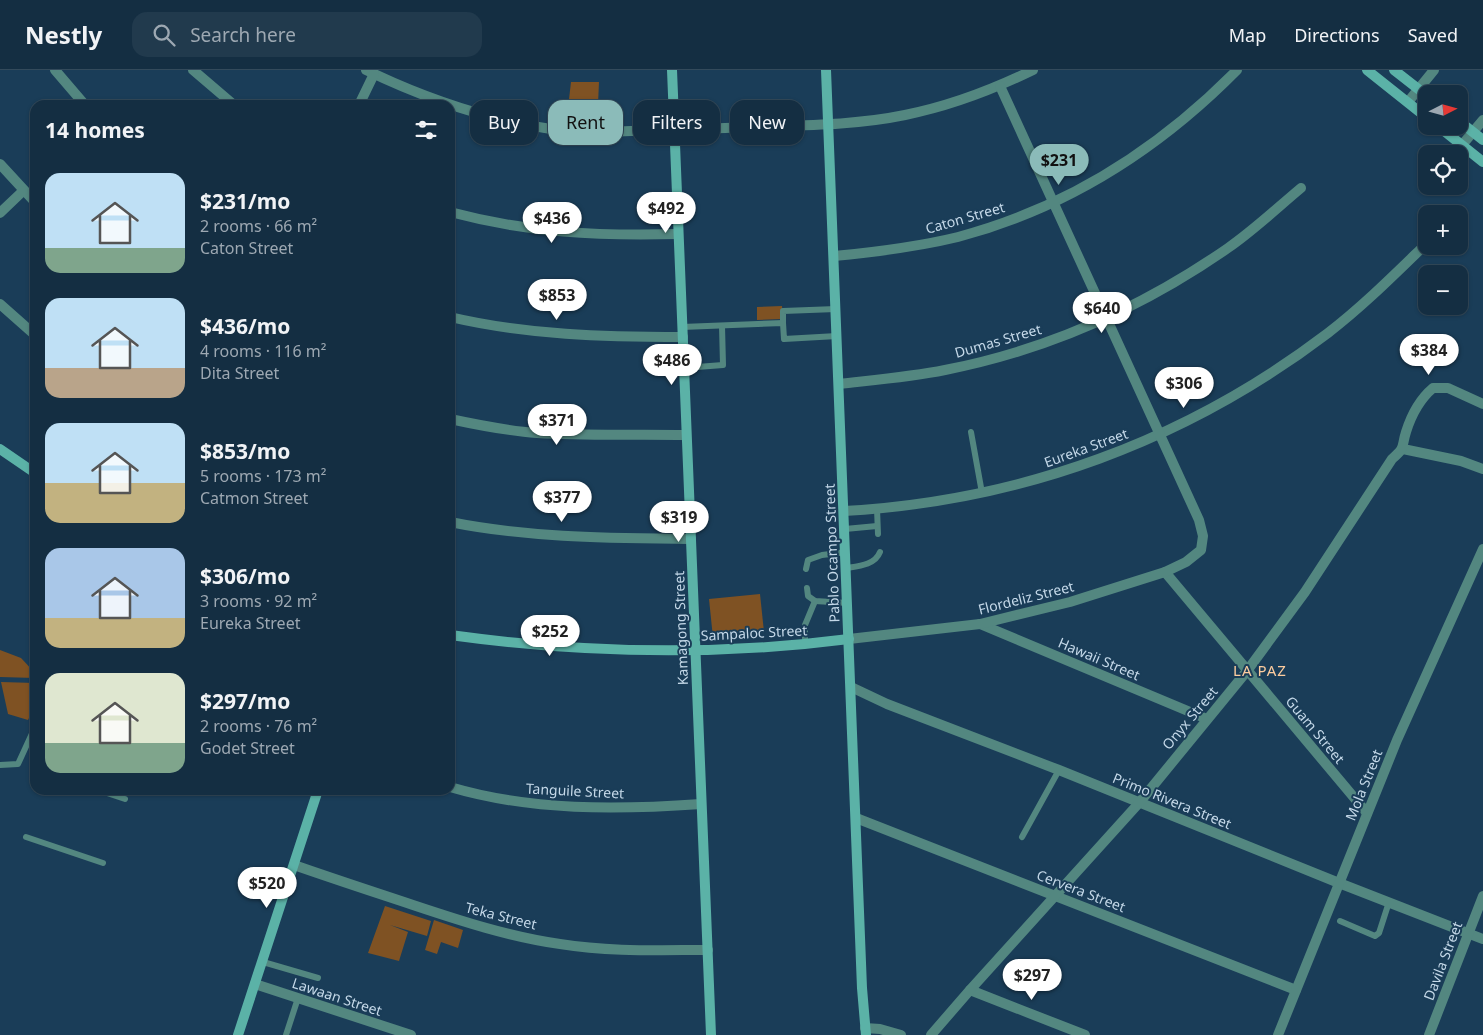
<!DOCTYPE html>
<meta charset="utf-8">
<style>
:root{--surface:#142e42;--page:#213a4d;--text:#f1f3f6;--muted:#9da8b2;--line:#334a5b;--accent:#8bbbb9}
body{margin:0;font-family:"Noto Sans",sans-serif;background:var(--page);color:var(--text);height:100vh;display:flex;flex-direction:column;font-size:19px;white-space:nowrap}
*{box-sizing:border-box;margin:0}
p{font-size:16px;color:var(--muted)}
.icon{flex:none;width:28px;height:28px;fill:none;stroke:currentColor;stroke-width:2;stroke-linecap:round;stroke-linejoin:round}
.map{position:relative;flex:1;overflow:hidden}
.panel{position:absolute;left:30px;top:30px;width:425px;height:695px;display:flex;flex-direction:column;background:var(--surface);border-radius:15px;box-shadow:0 1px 4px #0004,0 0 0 1px var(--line)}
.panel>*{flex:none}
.guide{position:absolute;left:470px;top:30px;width:475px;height:45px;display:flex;gap:10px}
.needle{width:32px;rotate:84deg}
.fabs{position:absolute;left:1418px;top:15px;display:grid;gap:10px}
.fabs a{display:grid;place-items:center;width:50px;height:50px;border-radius:10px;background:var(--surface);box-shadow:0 1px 4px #0004,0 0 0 1px var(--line);font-size:25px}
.price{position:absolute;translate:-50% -42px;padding:0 11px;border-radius:18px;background:#fff;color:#222;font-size:16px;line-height:32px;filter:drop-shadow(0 1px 2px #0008)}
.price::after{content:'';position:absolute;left:50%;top:30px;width:15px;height:11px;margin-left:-8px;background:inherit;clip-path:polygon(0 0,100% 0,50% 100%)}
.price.on{background:var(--accent);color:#111}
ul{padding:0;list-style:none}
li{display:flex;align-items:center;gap:15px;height:125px;padding:0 15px}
li span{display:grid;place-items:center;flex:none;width:140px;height:100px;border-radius:15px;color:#555}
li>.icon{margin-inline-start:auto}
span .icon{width:60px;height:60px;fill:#fffc;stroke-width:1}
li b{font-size:21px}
h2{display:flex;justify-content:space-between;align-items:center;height:60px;padding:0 15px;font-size:21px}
.chip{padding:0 18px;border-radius:15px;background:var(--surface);box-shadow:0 1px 4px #0004,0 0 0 1px var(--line);font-size:18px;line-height:45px}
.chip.on{background:var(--accent);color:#111}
header{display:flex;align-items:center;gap:30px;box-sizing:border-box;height:70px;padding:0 25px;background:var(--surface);border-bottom:1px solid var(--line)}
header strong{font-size:24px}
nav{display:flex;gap:28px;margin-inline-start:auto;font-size:18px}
.search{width:350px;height:45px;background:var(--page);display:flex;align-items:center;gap:12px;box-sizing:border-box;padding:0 18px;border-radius:15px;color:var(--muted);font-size:19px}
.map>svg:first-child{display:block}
</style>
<header>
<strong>Nestly</strong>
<div class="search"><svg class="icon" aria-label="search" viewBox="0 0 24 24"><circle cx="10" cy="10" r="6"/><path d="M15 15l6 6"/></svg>Search here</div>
<nav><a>Map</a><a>Directions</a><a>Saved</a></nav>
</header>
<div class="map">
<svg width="1483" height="965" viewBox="0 0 1483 965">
<rect width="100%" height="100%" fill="#1a3d58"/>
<g fill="#7f5223">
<polygon points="571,12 599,12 597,57 566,55"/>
<polygon points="782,236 783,249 757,250 757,237"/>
<polygon points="760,524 764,562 713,568 709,529"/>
<polygon points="0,580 21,588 35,603 35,608 0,607"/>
<polygon points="1,612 35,613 35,636 28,650 8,644"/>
<polygon points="385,836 431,851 427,866 390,855 408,862 399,891 368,883"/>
<polygon points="434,850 463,860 458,878 441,872 437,884 425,880"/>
</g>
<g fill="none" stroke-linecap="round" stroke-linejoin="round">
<g stroke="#538780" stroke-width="6">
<polyline points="783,253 783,241 836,239"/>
<polyline points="682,257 783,253 784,269 837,266"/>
<polyline points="684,298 723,295 722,256"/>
<polyline points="971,362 982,423"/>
<polyline points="877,439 878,464"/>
<polyline points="845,459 877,456"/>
<path d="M846 498C859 496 875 495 880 482"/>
<polyline points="806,499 808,490 822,485 846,482"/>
<polyline points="807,518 808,526 815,531 848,533"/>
<polyline points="805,575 805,555 815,531"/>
<polyline points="0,695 18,694 35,657"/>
<polyline points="98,720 125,729"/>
<polyline points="26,767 103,793"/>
<polyline points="1022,767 1059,700"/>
<polyline points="1340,851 1375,866 1379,863 1389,832"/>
<polyline points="263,892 318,908"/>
<polyline points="286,965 298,928"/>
</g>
<g stroke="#538780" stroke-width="10">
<polyline points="55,0 85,35"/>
<polyline points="193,0 234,35"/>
<path d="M366 0C426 29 492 51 557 60 589 63 620 62 652 60 682 59 713 59 743 57 797 55 852 56 905 45 950 36 992 20 1033 0"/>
<polyline points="1408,32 1434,0"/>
<polyline points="359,35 374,4"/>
<polyline points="1462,75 1483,50"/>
<polyline points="0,94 35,132"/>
<path d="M450 142C529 163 597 166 678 164"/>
<polyline points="0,143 23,121"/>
<path d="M834 186C876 182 917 177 958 167 1067 138 1158 80 1237 0"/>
<polyline points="0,234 35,265"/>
<path d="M450 247C527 265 604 267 683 267"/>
<path d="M839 314C874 310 910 307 945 300 1047 280 1143 237 1228 178 1254 160 1277 138 1301 118"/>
<path d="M450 349C478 355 508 361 537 363 587 366 636 364 686 365"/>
<polyline points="1403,379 1461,391 1483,399"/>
<path d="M844 441C1021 431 1186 371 1328 263 1363 236 1394 205 1426 174"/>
<path d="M450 452C529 468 611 468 691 469"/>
<polyline points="1165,502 1367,743"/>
<polyline points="980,554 1207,649"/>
<polyline points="849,569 980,554 1070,532 1165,502 1186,492 1201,480 1203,466 1199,450 1000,16"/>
<polyline points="851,617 887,634 1059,700 1339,813 1483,869"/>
<path d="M450 717C531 741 617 740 701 734"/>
<polyline points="856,748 1296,920"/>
<path d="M294 795C334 809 374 822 413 835 461 851 510 867 560 874 610 882 658 880 708 880"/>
<polyline points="255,914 411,965"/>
<polyline points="970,920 1085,965"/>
<polyline points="865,958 880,959 901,965"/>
<path d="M931 965 970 920 1139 733 1247 601 1305 522 1392 389C1406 377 1401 378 1406 362 1411 346 1420 329 1433 318H1448L1483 334"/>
<polyline points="1278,965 1397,670 1483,479"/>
<polyline points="1429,965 1483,826"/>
</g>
<g stroke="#5bb2a7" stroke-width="10">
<polyline points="672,0 711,965"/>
<polyline points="826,0 862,918 866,965"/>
<polyline points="1367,0 1426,47"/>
<polyline points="1394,0 1426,25"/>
<polyline points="1459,51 1483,70"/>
<polyline points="1438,56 1483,92"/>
<polyline points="0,379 35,403"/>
<path d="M450 565C581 583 717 586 849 569"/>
<polyline points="238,965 318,720"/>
</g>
</g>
<g text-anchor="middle" stroke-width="4" stroke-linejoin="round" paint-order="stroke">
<g font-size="14" fill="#c4d8e8" stroke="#1a3d58">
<text transform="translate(965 148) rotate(-16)" y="5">Caton Street</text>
<text transform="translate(998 271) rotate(-16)" y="5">Dumas Street</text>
<text transform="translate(1086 378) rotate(-20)" y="5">Eureka Street</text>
<text transform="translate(832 483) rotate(-92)" y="5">Pablo Ocampo Street</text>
<text transform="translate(1026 528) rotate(-14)" y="5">Flordeliz Street</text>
<text transform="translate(681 558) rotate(-92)" y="5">Kamagong Street</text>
<text transform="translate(754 563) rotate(-3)" y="5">Sampaloc Street</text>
<text transform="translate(1099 589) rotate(23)" y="5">Hawaii Street</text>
<text transform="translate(1190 648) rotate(-50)" y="5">Onyx Street</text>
<text transform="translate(1315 660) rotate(50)" y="5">Guam Street</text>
<text transform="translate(1364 715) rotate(-68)" y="5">Mola Street</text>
<text transform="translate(575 721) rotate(3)" y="5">Tanguile Street</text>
<text transform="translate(1172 731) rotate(22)" y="5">Primo Rivera Street</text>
<text transform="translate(1081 821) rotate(21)" y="5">Cervera Street</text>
<text transform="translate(501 846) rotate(14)" y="5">Teka Street</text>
<text transform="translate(1443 891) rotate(-69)" y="5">Davila Street</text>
<text transform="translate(337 927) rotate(18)" y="5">Lawaan Street</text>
</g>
<g font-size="15" letter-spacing="1" fill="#fccc9f" stroke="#1a3d58">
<text x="1260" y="606">LA PAZ</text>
</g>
</g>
</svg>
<div class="fabs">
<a><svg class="needle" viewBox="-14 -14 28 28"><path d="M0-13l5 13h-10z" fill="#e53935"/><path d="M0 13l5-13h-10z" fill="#9da8b2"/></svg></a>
<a><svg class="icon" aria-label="locate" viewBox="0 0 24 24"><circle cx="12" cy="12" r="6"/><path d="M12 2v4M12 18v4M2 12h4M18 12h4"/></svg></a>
<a>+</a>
<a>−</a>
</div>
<b class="price on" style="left:1059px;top:116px">$231</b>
<b class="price" style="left:666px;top:164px">$492</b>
<b class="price" style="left:552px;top:174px">$436</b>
<b class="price" style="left:557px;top:251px">$853</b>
<b class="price" style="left:1102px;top:264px">$640</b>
<b class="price" style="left:1429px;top:306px">$384</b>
<b class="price" style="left:672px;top:316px">$486</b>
<b class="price" style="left:1184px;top:339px">$306</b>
<b class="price" style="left:557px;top:376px">$371</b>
<b class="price" style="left:562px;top:453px">$377</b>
<b class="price" style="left:679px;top:473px">$319</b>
<b class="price" style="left:550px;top:587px">$252</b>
<b class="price" style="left:267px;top:839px">$520</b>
<b class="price" style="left:1032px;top:931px">$297</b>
<div class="guide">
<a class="chip">Buy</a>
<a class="chip on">Rent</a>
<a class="chip">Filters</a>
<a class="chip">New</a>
</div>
<section class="panel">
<h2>14 homes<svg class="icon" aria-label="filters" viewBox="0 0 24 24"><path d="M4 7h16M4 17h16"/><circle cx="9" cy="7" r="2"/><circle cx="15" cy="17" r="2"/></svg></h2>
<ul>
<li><span style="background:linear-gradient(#bfe0f5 75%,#7fa58c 0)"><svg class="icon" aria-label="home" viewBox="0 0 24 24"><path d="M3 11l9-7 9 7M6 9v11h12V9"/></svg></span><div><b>$231/mo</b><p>2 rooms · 66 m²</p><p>Caton Street</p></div></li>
<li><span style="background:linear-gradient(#bfe0f5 70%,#b9a48a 0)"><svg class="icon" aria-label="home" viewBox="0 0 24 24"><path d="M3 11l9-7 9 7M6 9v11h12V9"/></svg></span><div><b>$436/mo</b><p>4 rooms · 116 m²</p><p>Dita Street</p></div></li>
<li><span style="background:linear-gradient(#bfe0f5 60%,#c2b280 0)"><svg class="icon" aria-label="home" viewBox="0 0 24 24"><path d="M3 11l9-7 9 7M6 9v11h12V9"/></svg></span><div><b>$853/mo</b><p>5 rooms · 173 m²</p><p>Catmon Street</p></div></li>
<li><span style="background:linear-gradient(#a9c7e8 70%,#c2b280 0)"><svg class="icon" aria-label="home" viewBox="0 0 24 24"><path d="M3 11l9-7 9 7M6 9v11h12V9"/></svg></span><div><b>$306/mo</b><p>3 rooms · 92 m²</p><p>Eureka Street</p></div></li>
<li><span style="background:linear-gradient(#dfe7d0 70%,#7fa58c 0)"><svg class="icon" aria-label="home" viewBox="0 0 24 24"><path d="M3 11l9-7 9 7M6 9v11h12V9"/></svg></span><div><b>$297/mo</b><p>2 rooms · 76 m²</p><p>Godet Street</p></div></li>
</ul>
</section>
</div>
